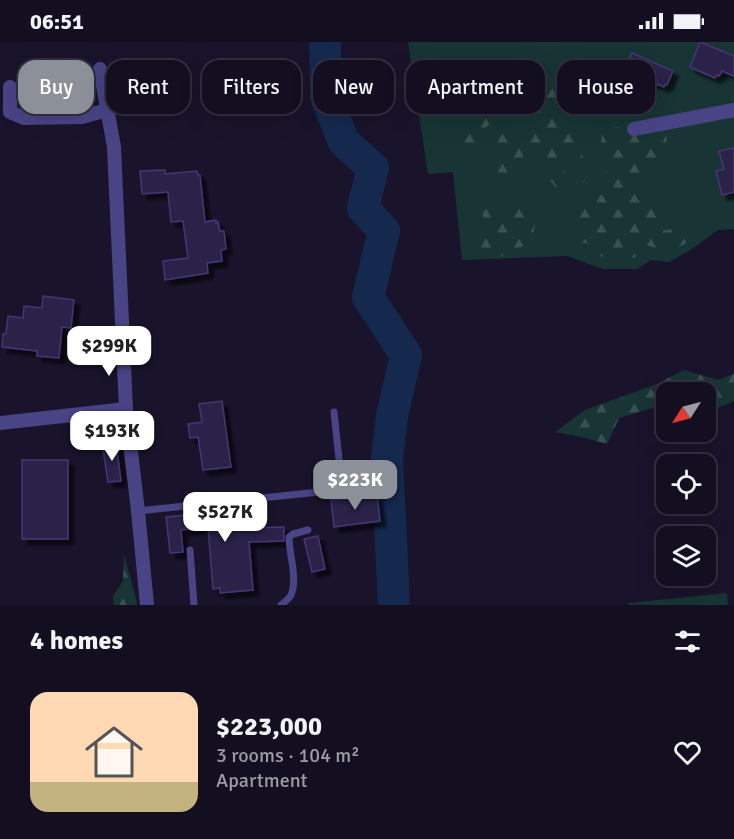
<!DOCTYPE html>
<meta charset="utf-8">
<style>
:root{--surface:#130f20;--page:#1c1829;--text:#f1f3f6;--muted:#9d9ca5;--line:#322f3e;--accent:#8c9099}
body{margin:0;font-family:Signika,sans-serif;background:var(--page);color:var(--text);height:100vh;display:flex;flex-direction:column;font-size:22px;white-space:nowrap}
*{box-sizing:border-box;margin:0}
p{font-size:20px;color:var(--muted)}
.icon{flex:none;width:33px;height:33px;fill:none;stroke:currentColor;stroke-width:2;stroke-linecap:round;stroke-linejoin:round}
.map{position:relative;height:563px;overflow:hidden}
.side{display:flex;flex-direction:column;background:var(--surface);flex:1}
.side>*{flex:none}
.banner{position:absolute;left:18px;top:18px;width:699px;height:54px;display:flex;gap:12px}
.needle{width:39px;rotate:234deg}
.fabs{position:absolute;left:656px;top:340px;display:grid;gap:12px}
.fabs a{display:grid;place-items:center;width:60px;height:60px;border-radius:12px;background:var(--surface);box-shadow:0 6px 24px #0002,0 0 0 2px var(--line);font-size:30px}
.price{position:absolute;translate:-50% -51px;padding:0 14px;border-radius:12px;background:#fff;color:#222;font-size:20px;line-height:39px;filter:drop-shadow(0 2px 3px #0008)}
.price::after{content:'';position:absolute;left:50%;top:36px;width:18px;height:14px;margin-left:-9px;background:inherit;clip-path:polygon(0 0,100% 0,50% 100%)}
.price.current{background:var(--accent);color:#fff}
ul{padding:0;list-style:none}
li{display:flex;align-items:center;gap:18px;height:150px;padding:0 30px}
li span{display:grid;place-items:center;flex:none;width:168px;height:120px;border-radius:18px;color:#555}
li>.icon{margin-inline-start:auto}
span .icon{width:72px;height:72px;fill:#fffc;stroke-width:1}
li b{font-size:26px}
h2{display:flex;justify-content:space-between;align-items:center;height:72px;padding:0 30px;font-size:26px}
.pill{padding:0 21px;border-radius:18px;background:var(--surface);box-shadow:0 6px 24px #0002,0 0 0 2px var(--line);font-size:21px;line-height:54px}
.pill.current{background:var(--accent);color:#fff}
.status{display:flex;justify-content:space-between;align-items:center;height:42px;padding:0 30px;background:var(--surface);direction:ltr}
.status svg{height:16px;fill:currentColor}
.map>svg:first-child{display:block}
</style>
<div class="status"><b>06:51</b><svg viewBox="0 0 49 12"><path d="M0 12V9h3v3zM5 12V6h3v6zM10 12V3h3v9zM15 12V0h3v12zM26 1h20v11H26zM47 4h2v5h-2z"/></svg></div>
<div class="map">
<svg width="734" height="563" viewBox="0 0 734 563">
<defs>
<pattern id="forest-firs" width="22" height="20" patternUnits="userSpaceOnUse" patternTransform="scale(1.5)"><rect width="22" height="20" fill="#183434"/><path d="M5 1l3.5 6h-7zM16 11l3.5 6h-7z" fill="#395152"/></pattern>
<filter id="shadow"><feDropShadow dx="5.5" dy="5.5" stdDeviation="1.5" flood-color="#0009"/></filter>
</defs>
<rect width="100%" height="100%" fill="#19142b"/>
<g fill="#183434">
<polygon points="408,0 734,0 734,187 718,188 692,207 669,220 651,218 637,227 603,227 567,214 462,218 453,130 428,132"/>
<polygon points="727,551 728,563 629,563 629,561"/>
</g>
<g fill="url(#forest-firs)">
<polygon points="551,32 568,59 546,62 556,77 559,91 572,80 582,94 581,110 589,131 583,141 565,110 565,158 548,135 543,109 523,113 521,131 506,138 491,123 497,107 497,89 538,88 528,69 514,57 530,43 547,50"/>
<polygon points="474,52 486,67 491,81 481,90 478,108 468,114 457,105 460,89 470,78 470,63"/>
<polygon points="603,84 626,86 652,93 667,95 664,113 655,127 639,134 643,149 658,154 660,166 660,189 676,186 690,199 668,211 647,203 637,214 621,222 600,214 595,203 580,200 574,172 579,152 595,157 602,152 607,122 601,101"/>
<polygon points="481,163 498,167 507,176 518,163 537,170 533,195 519,207 509,208 498,217 480,205 475,192 483,176"/>
<polygon points="684,328 718,338 734,332 734,359 705,371 705,351 666,351 666,367 659,364 619,376 607,402 582,395 555,390 585,368 657,342"/>
<polygon points="124,512 137,561 137,563 114,563 113,554 123,539"/>
</g>
<g fill="none" stroke-linecap="round" stroke-linejoin="round">
<polyline stroke="#15284e" stroke-width="32" points="325,0 326,55 344,100 373,126 363,166 384,189 368,255 406,313 392,374 387,416 394,563"/>
</g>
<g fill="#2c224a" stroke="#453674" stroke-width="1.5" filter="url(#shadow)">
<polygon points="700,0 734,14 734,34 722,29 719,34 717,33 715,36 690,25"/>
<polygon points="632,11 673,29 667,43 665,42 664,45 652,40 650,45 647,43 646,47 621,36"/>
<polygon points="734,106 734,150 722,153 716,129 724,127 719,109"/>
<polygon points="165,128 165,132 197,129 198,133 200,133 205,180 216,178 216,181 218,180 220,189 224,189 226,207 221,208 222,219 207,221 208,231 165,238 163,219 188,216 183,179 171,180 168,150 142,152 140,129"/>
<polygon points="43,254 74,258 71,286 62,285 59,316 37,314 37,309 2,305 3,292 6,292 8,274 23,276 24,264 42,266"/>
<polygon points="222,359 231,425 203,428 198,395 190,396 188,382 202,380 199,362"/>
<polygon points="116,400 121,439 108,440 102,401"/>
<rect x="22" y="418" width="46" height="79"/>
<polygon points="377,453 380,479 334,485 331,458"/>
<polygon points="249,463 251,486 284,485 284,499 249,500 253,548 220,551 220,546 213,547 208,485 181,488 183,510 170,511 166,475 187,473 187,470"/>
<polygon points="318,494 325,527 312,530 304,497"/>
</g>
<g fill="none" stroke-linecap="round" stroke-linejoin="round">
<g stroke="#494485" stroke-width="7">
<path d="M138 469 329 449C335 446 339 443 341 436L334 370"/>
<polyline points="190,508 194,563"/>
<path d="M281 563C285 560 289 557 291 553 298 537 289 512 289 495L293 492 308 488"/>
</g>
<g stroke="#494485" stroke-width="14">
<polyline points="100,27 114,105 126,367 138,469 147,563"/>
<polyline points="10,45 10,70 24,76 82,75 107,68"/>
<polyline points="634,87 734,68"/>
<polyline points="0,381 126,367"/>
</g>
</g>
</svg>
<div class="fabs">
<a><svg class="needle" viewBox="-14 -14 28 28"><path d="M0-13l5 13h-10z" fill="#e53935"/><path d="M0 13l5-13h-10z" fill="#9d9ca5"/></svg></a>
<a><svg class="icon" aria-label="locate" viewBox="0 0 24 24"><circle cx="12" cy="12" r="6"/><path d="M12 2v4M12 18v4M2 12h4M18 12h4"/></svg></a>
<a><svg class="icon" aria-label="layers" viewBox="0 0 24 24"><path d="M12 4l9 5-9 5-9-5zM3 14l9 5 9-5"/></svg></a>
</div>
<b class="price" style="left:109px;top:335px">$299K</b>
<b class="price" style="left:112px;top:420px">$193K</b>
<b class="price current" style="left:355px;top:469px">$223K</b>
<b class="price" style="left:225px;top:501px">$527K</b>
<div class="banner">
<a class="pill current">Buy</a>
<a class="pill">Rent</a>
<a class="pill">Filters</a>
<a class="pill">New</a>
<a class="pill">Apartment</a>
<a class="pill">House</a>
</div>
</div>
<section class="side">
<h2>4 homes<svg class="icon" aria-label="filters" viewBox="0 0 24 24"><path d="M4 7h16M4 17h16"/><circle cx="9" cy="7" r="2"/><circle cx="15" cy="17" r="2"/></svg></h2>
<ul>
<li><span style="background:linear-gradient(#ffd9b3 75%,#c2b280 0)"><svg class="icon" aria-label="home" viewBox="0 0 24 24"><path d="M3 11l9-7 9 7M6 9v11h12V9"/></svg></span><div><b>$223,000</b><p>3 rooms · 104 m²</p><p>Apartment</p></div><svg class="icon" aria-label="heart" viewBox="0 0 24 24"><path d="M12 20l-8-8c-3-5 5-10 8-4 3-6 11-1 8 4z"/></svg></li>
</ul>
</section>
